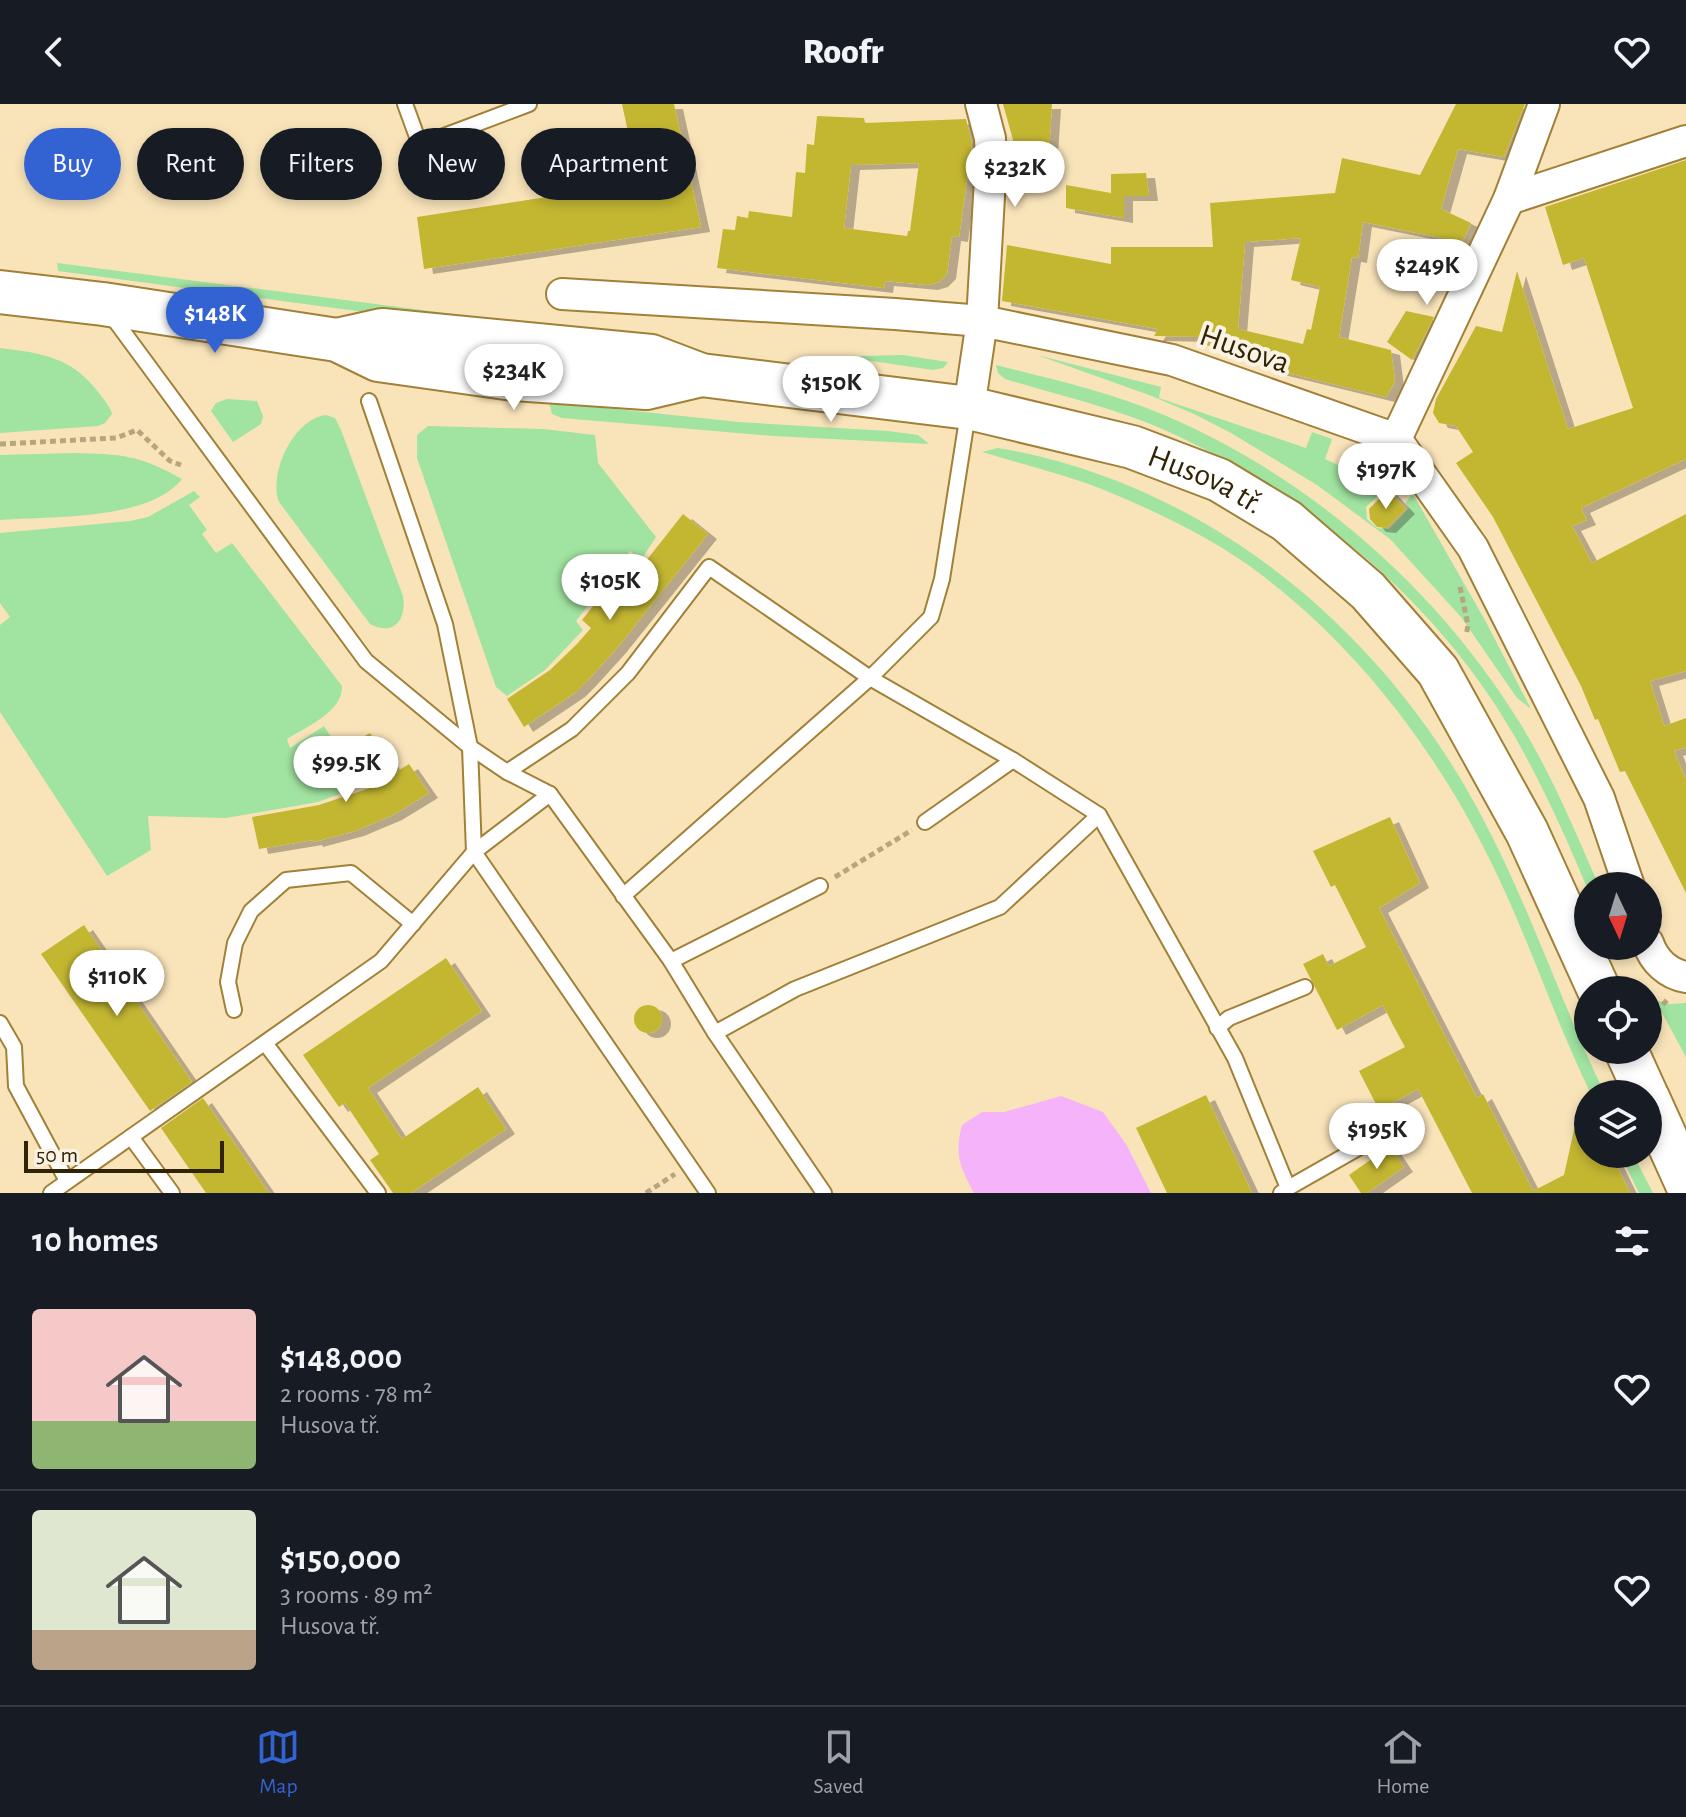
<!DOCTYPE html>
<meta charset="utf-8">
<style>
:root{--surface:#171b24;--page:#20242c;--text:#f1f3f6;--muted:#9ea1a6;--line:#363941;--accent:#3362d2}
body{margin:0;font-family:"Alegreya Sans",sans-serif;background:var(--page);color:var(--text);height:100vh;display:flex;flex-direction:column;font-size:30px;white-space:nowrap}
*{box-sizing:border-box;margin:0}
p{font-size:26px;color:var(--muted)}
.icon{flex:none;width:44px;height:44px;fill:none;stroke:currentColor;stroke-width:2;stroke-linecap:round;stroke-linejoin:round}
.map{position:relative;height:1089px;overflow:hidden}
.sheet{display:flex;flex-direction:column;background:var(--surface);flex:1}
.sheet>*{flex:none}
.guide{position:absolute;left:24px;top:24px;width:800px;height:72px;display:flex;gap:16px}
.needle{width:52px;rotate:176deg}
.tools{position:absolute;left:1574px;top:768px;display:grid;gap:16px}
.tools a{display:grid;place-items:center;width:88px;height:88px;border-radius:50%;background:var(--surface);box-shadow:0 4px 12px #0003;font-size:40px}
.scale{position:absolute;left:24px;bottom:20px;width:200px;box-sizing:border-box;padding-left:8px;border:4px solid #312305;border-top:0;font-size:22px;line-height:28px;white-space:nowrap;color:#312305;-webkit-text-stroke:6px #faf3e5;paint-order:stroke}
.price{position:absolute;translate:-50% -68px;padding:0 18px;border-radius:28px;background:#fff;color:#222;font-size:26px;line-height:52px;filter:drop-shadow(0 2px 4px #0008)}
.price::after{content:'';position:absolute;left:50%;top:48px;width:24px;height:18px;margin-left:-12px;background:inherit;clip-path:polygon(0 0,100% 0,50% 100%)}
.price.current{background:var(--accent);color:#fff}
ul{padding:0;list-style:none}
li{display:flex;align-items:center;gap:24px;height:200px;padding:0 32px}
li+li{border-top:2px solid var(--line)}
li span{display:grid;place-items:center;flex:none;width:224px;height:160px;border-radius:8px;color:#555}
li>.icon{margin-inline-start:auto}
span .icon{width:96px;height:96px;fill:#fffc;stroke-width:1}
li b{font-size:34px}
h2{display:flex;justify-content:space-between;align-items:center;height:96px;padding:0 32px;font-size:34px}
.chip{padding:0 28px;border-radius:36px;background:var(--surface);box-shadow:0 4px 12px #0003;font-size:28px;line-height:72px}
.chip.current{background:var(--accent);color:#fff}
header{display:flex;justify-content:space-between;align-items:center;height:104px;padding:0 32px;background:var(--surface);font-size:36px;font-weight:800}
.dock{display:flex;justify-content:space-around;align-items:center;height:112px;border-top:2px solid var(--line);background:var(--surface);font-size:22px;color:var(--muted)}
.dock a{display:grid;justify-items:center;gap:4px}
.dock .current{color:var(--accent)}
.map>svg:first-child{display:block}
</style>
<header><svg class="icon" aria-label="back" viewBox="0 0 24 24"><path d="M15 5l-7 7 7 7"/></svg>Roofr<svg class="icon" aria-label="heart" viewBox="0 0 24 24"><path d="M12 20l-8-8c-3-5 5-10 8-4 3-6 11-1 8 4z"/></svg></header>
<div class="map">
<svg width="1686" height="1089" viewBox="0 0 1686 1089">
<defs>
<filter id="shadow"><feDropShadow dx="9" dy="5" stdDeviation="0" flood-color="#0004"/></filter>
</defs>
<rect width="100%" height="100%" fill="#f9e4ba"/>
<g fill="#a1e3a0">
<polygon points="57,159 453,210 454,220 58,167"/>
<path d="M0 244C42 249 72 253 99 289 104 296 110 302 112 310L105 319 98 322 0 329Z"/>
<polygon points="903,251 948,258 943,264 933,266 858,255 861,252"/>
<polygon points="1037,251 1161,283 1159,294 1306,344 1312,328 1332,335 1325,355 1351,367 1362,348 1403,376 1393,386 1388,382 1366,403 1367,415 1377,424 1389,425 1409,404 1405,399 1413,390 1486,518 1531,605 1517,594 1461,513 1390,435 1317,381 1231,329 1194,310 1149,291"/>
<path d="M996 261C1052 275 1110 288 1164 311 1312 374 1440 487 1523 624 1553 674 1576 729 1599 782H1588V786C1562 724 1533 659 1496 602 1420 485 1307 395 1182 334 1125 306 1065 293 1005 275L998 269Z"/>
<polygon points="227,295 257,297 263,312 261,320 233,338 211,307 216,299"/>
<polygon points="549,298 739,318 888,327 918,331 929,340 774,332 562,314 552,310"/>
<path d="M326 311 335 314 341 326 403 492C407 515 394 533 370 520L279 398C268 370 293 315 326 311Z"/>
<polygon points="428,322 543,325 595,331 598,359 656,433 641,456 630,447 576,517 583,526 545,566 507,592 496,583 417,354 417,331"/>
<path d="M998 344C1209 380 1384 526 1482 713 1530 803 1561 899 1605 990H1591C1559 925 1536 856 1506 790 1451 667 1370 554 1263 472 1218 437 1162 410 1109 388 1069 371 1024 361 982 348Z"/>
<path d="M74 349C122 350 139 351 182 375 149 417 51 412 0 416V351Z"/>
<path d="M194 387 200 393 189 401 207 426 202 430 216 449 232 439 342 582C343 608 306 623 287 635L290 644 324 622 361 682 318 698 226 714 148 712 151 746 107 772 0 608V521L10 513 0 499V429L130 417 148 413Z"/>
<polygon points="1655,896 1670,900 1686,899 1686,953"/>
<polygon points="1620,1050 1633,1050 1653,1089 1639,1089"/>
</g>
<path fill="#f5b4fa" d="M1061 992 1103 1008 1126 1040 1151 1089H974C960 1063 954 1050 962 1021L982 1008H1004Z"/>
<g fill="#c3b733" fill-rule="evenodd" filter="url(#shadow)">
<polygon points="622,0 674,0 701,123 424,165 417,113 639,79"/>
<polygon points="1003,0 1052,0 1049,46 1015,43"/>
<path d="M1456 0H1525L1504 53 1458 45 1441 105 1471 119 1450 165 1433 155 1442 134 1363 118 1358 154 1352 153 1339 233 1391 246 1395 278 1386 293 1263 263 1264 259 1206 241 1207 233 1154 232 1158 225 1002 197 1007 141 1111 160V143H1213L1210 99 1335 89 1342 54 1420 71ZM1301 134 1291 176 1320 183 1311 226 1307 225 1303 240 1238 225 1245 138Z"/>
<path d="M817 12 864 14 865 19 966 15 972 40 959 133 952 132 947 170 939 178 929 181 885 177 884 184 717 164 723 125 735 126 737 112 748 114 749 107 792 113 796 68 805 69 807 40 814 41ZM919 59 910 127H908L907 132 844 124 851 61Z"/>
<polygon points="1686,56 1686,355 1581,404 1587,416 1572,422 1592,459 1686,410 1686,567 1650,577 1664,622 1686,614 1686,643 1674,647 1686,676 1686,789 1625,667 1620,668 1598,615 1595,616 1581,582 1493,413 1456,359 1473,348 1456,322 1439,319 1433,309 1436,295 1476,222 1502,228 1517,167 1568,325 1633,304 1584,154 1563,161 1545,103"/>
<polygon points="1146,69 1149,92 1124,92 1124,114 1066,104 1066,81 1111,89 1111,70"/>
<polygon points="1406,207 1434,213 1412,256 1387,238"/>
<polygon points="1388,386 1406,405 1387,424 1377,423 1370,415 1369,405"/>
<polygon points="683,410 708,430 617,544 587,577 576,588 524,623 507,595 550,566 577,540 591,524 582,516 632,454 642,462"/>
<polygon points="370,629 396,668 409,660 429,689 393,711 355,727 314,738 313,736 259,745 252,713 319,701 376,682 349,641"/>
<polygon points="1390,713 1420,779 1379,804 1477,994 1483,990 1533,1087 1564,1071 1579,1003 1588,1004 1588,1050 1611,1050 1630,1089 1472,1089 1418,985 1379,1006 1359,967 1405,943 1393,921 1383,901 1337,926 1303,860 1323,850 1329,862 1366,843 1335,781 1331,783 1313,747"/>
<polygon points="84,821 192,978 150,1007 41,850"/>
<polygon points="446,854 482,907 368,984 402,1035 478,983 506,1025 411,1089 393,1089 370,1056 379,1050 345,999 339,1003 303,951"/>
<circle cx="648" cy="915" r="14"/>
<polygon points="1206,991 1252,1089 1167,1089 1136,1024"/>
<polygon points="203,994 269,1089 206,1089 161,1024"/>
<polygon points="1390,1042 1404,1063 1367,1089 1361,1089 1349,1071"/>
</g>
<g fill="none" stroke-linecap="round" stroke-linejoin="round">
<defs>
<g id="lane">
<polyline points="405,0 420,41 529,0"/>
<polyline points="111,211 366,557 470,643 474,748 708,1089"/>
<polyline points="369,297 445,520 470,643 507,668 550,690 671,857 715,929 824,1089"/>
<polyline points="507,668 572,625 628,569 709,463 870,574 1013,656 1099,711 1235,954 1288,1084 1281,1089"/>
<polyline points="925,718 1013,656"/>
<polyline points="623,792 870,574 931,513 942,475 968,309"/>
<polyline points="671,857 820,782"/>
<polyline points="234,906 228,878 235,839 251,807 286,776 351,769 413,820"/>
<polyline points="0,919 14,943 16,982 67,1077"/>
<polyline points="1217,924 1229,914 1305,883"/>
<polyline points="715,929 795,885 1000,803 1099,711"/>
<polyline points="265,939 378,1089"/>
<polyline points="131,1033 172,1089"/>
<polyline points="1288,1084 1383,1030"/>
<polyline points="51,1089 381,857 474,748 550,690"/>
</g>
<g id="street">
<polyline points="1509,95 1686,37"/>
<polyline points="562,190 895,210 982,217 1172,256 1396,335 1473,444 1599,694 1629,782"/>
<polyline points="969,304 982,217 991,57 990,34 981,0"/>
<polyline points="1396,335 1509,95 1544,0"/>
<path d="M1648 839C1654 857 1668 870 1686 873"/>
</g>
<g id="secondary">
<polyline points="0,188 103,200 337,236 378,256 514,275 646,284 701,271"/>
<path id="s1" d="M337 236 382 226 651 252 701 271 969 304 1132 343 1219 376 1287 417 1368 487 1438 567 1527 728 1599 886"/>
<polyline points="1626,946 1646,990"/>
<polyline points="1648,994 1686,1078"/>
</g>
</defs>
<use href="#lane" stroke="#a18038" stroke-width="18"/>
<use href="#street" stroke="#a18038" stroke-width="34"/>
<use href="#secondary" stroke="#a18038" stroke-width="46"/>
<g stroke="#b7a57f" stroke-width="5" stroke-dasharray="6 4" stroke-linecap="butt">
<polyline points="0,340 116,334 137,326 170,357 181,361"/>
<polyline points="1460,483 1468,521 1466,532"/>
<polyline points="835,773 912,726"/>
<polyline points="1656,908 1669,894"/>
<polyline points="646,1089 675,1070"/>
</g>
<use href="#lane" stroke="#fff" stroke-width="14"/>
<use href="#street" stroke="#fff" stroke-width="30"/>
<use href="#secondary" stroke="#fff" stroke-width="42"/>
</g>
<g text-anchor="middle" stroke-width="8" stroke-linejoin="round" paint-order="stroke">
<g font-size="32" fill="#312305" stroke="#faf3e5">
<text transform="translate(1245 244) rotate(19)" y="11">Husova</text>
<text dy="11" stroke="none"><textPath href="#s1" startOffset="888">Husova tř.</textPath></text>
</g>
</g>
</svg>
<div class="tools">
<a><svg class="needle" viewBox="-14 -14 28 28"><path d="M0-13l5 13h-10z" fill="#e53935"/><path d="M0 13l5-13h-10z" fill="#9ea1a6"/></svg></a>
<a><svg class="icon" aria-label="locate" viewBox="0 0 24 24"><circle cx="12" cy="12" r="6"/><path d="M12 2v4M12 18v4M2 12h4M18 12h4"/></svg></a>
<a><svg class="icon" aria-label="layers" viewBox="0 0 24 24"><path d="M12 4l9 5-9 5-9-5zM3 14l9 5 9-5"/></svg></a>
</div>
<div class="scale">50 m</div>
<b class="price" style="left:1015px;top:105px">$232K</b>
<b class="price" style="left:1427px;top:203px">$249K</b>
<b class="price current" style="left:215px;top:251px">$148K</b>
<b class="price" style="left:514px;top:308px">$234K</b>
<b class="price" style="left:831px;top:320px">$150K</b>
<b class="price" style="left:1386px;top:407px">$197K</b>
<b class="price" style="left:610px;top:518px">$105K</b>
<b class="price" style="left:346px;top:700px">$99.5K</b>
<b class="price" style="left:117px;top:914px">$110K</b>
<b class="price" style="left:1377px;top:1067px">$195K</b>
<div class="guide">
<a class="chip current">Buy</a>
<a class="chip">Rent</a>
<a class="chip">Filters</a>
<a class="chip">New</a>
<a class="chip">Apartment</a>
</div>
</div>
<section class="sheet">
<h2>10 homes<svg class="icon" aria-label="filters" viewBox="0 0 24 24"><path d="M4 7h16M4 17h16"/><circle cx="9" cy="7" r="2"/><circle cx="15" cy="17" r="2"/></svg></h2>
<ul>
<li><span style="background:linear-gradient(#f6c9c9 70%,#8fb573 0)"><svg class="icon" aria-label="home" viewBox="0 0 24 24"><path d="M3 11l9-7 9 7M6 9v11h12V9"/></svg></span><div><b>$148,000</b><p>2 rooms · 78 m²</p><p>Husova tř.</p></div><svg class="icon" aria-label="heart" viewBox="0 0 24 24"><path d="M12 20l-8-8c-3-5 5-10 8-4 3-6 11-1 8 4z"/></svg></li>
<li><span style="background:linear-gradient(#dfe7d0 75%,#b9a48a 0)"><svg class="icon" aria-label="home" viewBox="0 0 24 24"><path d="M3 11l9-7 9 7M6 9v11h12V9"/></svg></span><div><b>$150,000</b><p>3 rooms · 89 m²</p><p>Husova tř.</p></div><svg class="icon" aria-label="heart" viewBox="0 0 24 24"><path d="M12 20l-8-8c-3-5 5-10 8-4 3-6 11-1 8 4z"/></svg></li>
</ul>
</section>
<nav class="dock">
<a class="current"><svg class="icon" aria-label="map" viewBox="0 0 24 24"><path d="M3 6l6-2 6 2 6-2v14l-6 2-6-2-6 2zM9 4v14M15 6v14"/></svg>Map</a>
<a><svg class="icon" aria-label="saved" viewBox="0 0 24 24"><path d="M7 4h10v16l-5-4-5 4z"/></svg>Saved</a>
<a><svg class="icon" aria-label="home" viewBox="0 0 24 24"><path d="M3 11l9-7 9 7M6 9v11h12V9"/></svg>Home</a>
</nav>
